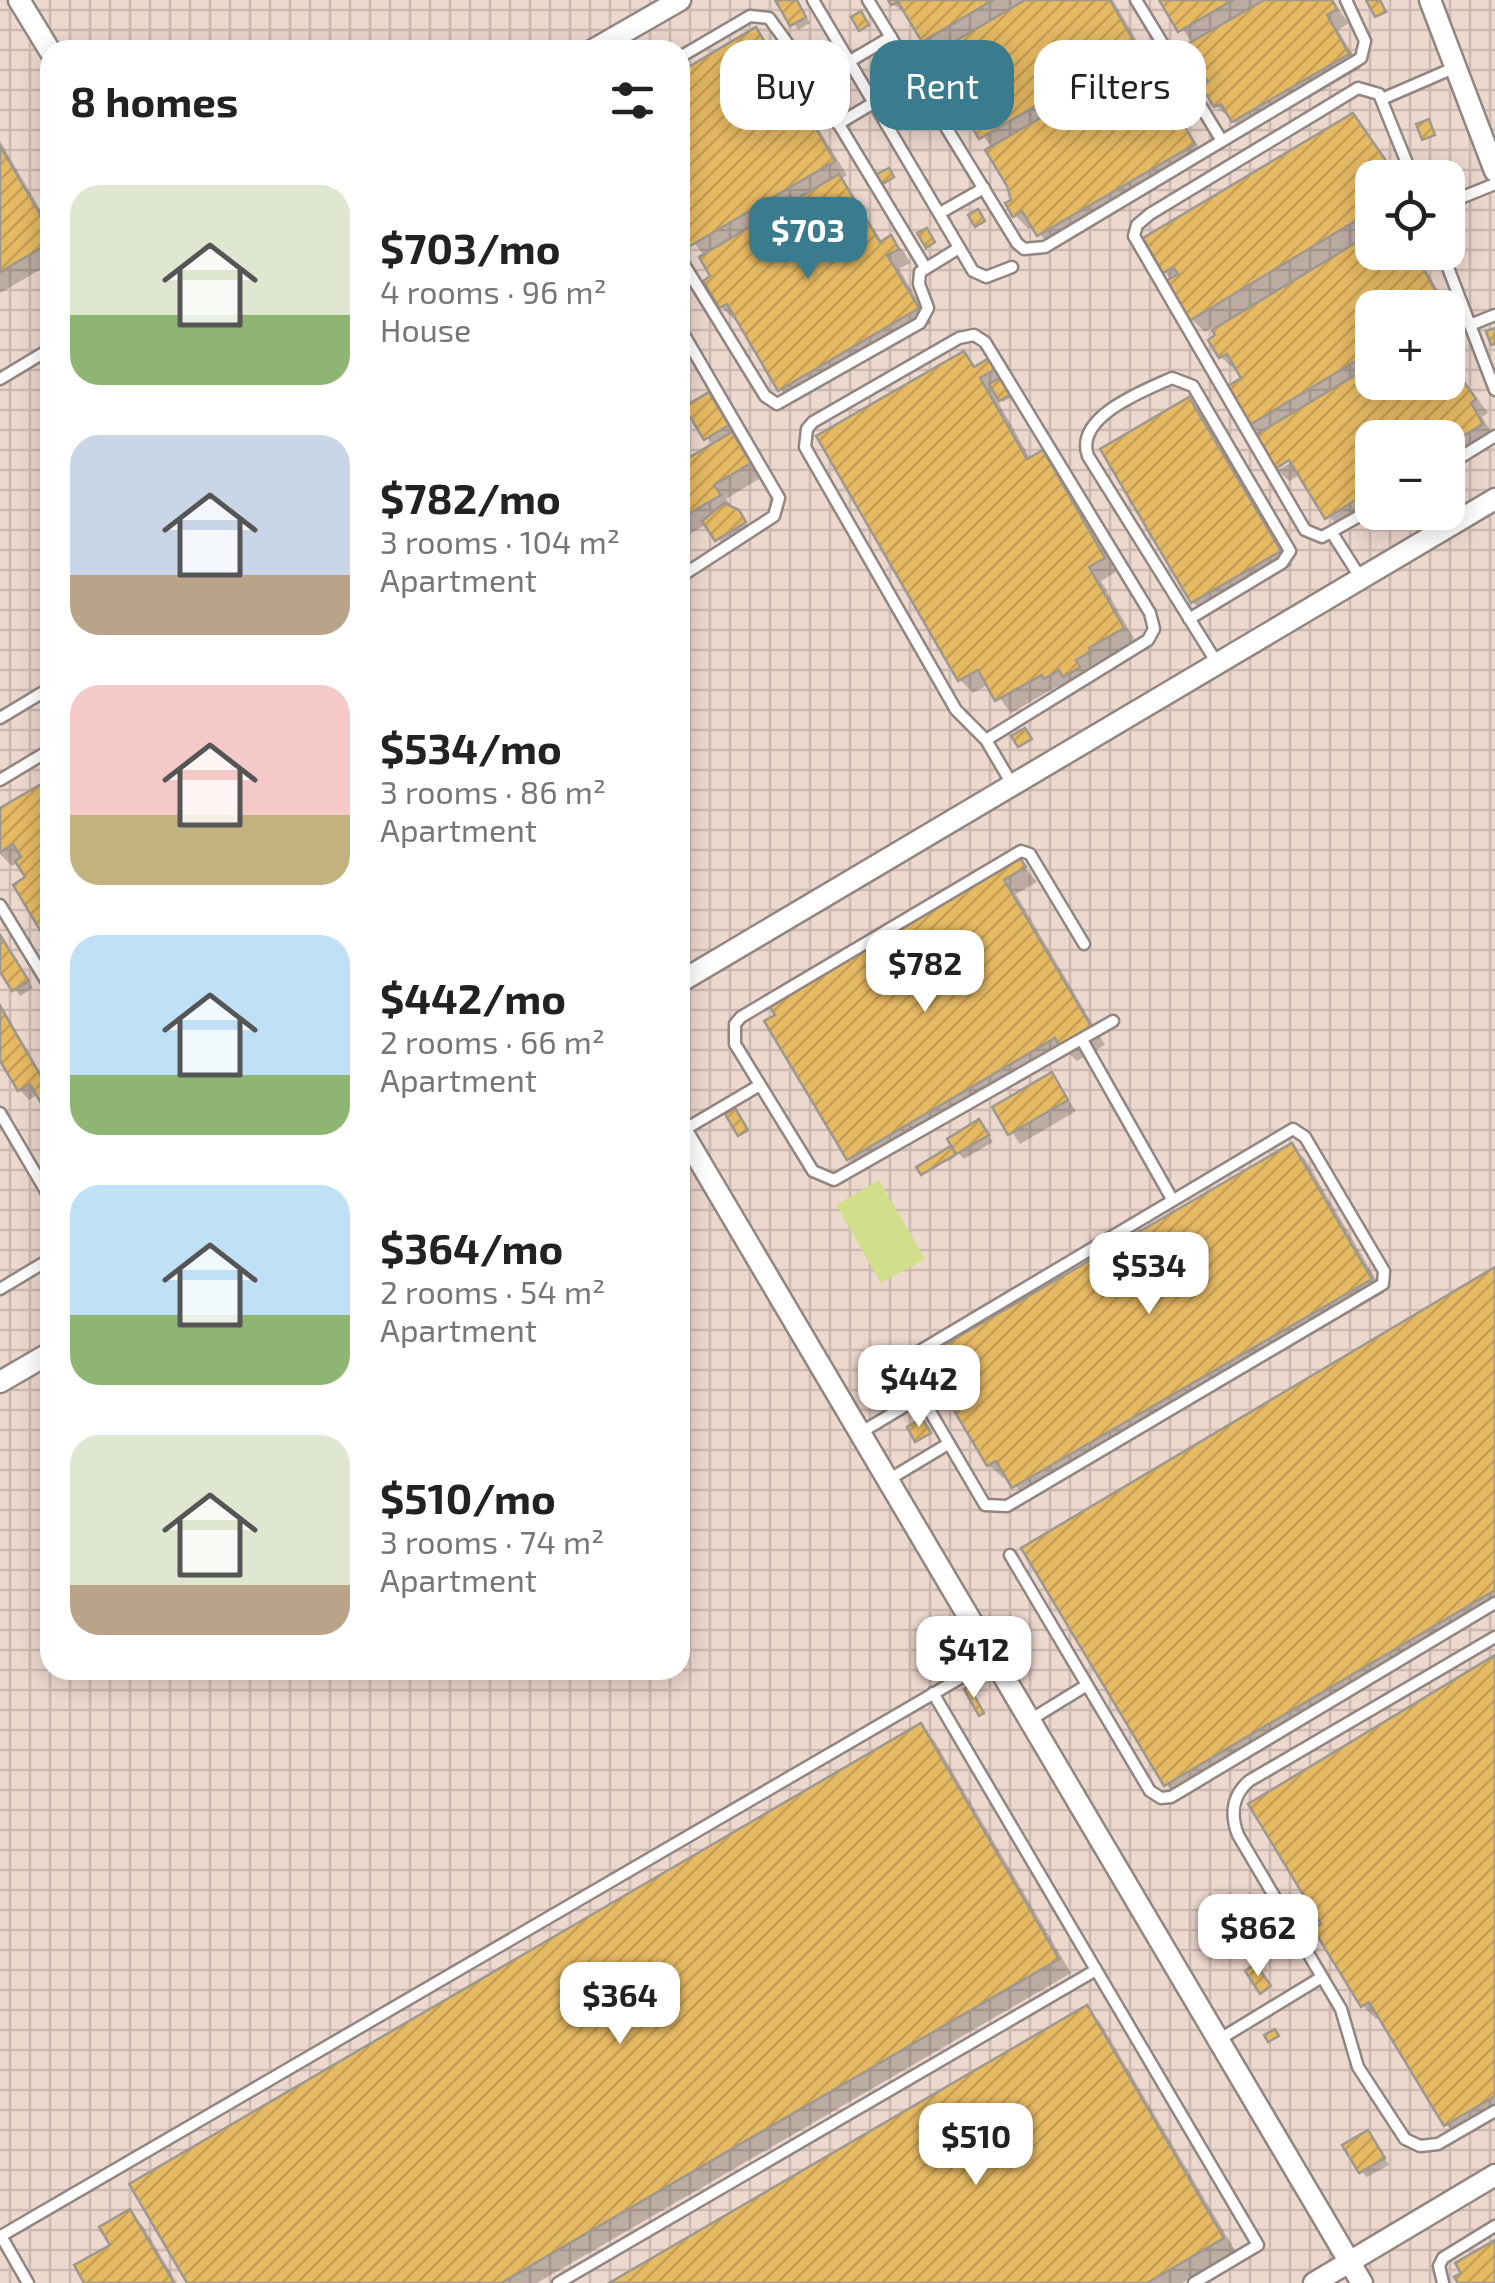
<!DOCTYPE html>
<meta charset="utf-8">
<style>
:root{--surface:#fff;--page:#f2f2f2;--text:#222;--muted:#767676;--accent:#3a7c8d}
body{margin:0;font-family:"Exo 2",sans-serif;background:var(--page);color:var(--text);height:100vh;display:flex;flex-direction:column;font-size:38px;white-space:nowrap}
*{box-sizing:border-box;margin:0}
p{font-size:32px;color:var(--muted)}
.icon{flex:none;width:55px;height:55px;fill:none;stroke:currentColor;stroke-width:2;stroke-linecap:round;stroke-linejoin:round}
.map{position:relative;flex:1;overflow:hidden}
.side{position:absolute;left:40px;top:40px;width:650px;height:1640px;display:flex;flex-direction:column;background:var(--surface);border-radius:30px;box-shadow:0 5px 25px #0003}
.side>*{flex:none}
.hud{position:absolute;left:720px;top:40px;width:625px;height:90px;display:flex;gap:20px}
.fabs{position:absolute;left:1355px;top:160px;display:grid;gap:20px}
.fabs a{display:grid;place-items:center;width:110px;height:110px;border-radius:20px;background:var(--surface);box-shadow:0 5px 25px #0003;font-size:50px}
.price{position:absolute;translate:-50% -85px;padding:0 22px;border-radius:20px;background:#fff;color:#222;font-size:32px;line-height:65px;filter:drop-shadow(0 2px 5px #0008)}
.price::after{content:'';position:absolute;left:50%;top:60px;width:30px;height:22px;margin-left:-15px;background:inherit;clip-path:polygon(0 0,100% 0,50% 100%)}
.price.selected{background:var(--accent);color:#fff}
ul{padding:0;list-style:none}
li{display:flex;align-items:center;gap:30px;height:250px;padding:0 30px}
li span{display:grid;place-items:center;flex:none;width:280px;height:200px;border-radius:30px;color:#555}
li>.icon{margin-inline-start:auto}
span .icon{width:120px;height:120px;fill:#fffc;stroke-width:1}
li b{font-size:42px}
h2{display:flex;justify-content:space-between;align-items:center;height:120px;padding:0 30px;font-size:42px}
.pill{padding:0 35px;border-radius:30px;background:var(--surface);box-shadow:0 5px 25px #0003;font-size:35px;line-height:90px}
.pill.selected{background:var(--accent);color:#fff}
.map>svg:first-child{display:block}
</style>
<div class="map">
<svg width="1495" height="2283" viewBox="0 0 1495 2283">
<defs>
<pattern id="industrial-grid" width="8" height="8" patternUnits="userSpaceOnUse" patternTransform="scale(2.5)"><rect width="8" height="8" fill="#edd8ce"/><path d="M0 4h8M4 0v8" fill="none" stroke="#ccb9b1"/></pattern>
<pattern id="building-hatch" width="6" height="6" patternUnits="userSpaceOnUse" patternTransform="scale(2.5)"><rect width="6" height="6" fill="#e6b963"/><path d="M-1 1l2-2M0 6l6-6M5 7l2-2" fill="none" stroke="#c69f56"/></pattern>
</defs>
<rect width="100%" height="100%" fill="#f2e5df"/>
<path fill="url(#industrial-grid)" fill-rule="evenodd" d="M0 0H1495V2283H0ZM50 50H680V1670H50ZM1372 178H1448V252H1372ZM1372 308H1448V382H1372ZM1372 438H1448V512H1372Z"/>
<polygon fill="#d2df8a" points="879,1180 925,1259 881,1283 836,1205"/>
<g fill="#0003">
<polygon points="778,0 797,0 810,23 798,30"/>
<polygon points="887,0 1113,0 1149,61 1145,63 1206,158 1052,248 1033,226 1028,229 1015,215 1015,201 989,151 993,149 968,115 940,94 937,54 909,16"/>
<polygon points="1162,0 1331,0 1349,23 1338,30 1361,68 1247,134 1216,106 1211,83 1193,44"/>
<polygon points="756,31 769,44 797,91 803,88 826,117 815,123 847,175 841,179 883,243 890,238 904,252 910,263 899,269 931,323 794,403 780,389 738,318 735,320 721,307 704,256 680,223 680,75"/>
<polygon points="1353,116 1399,178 1372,178 1372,252 1416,252 1456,322 1448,327 1448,308 1372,308 1372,382 1448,382 1448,358 1488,413 1482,417 1495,438 1448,466 1448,438 1372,438 1372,511 1340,531 1301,474 1289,481 1278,470 1302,456 1261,435 1250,424 1245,379 1221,357 1213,327 1205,332 1191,319 1165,271"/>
<polygon points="0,141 50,226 50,264 0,293"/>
<polygon points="964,354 977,367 989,361 1002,374 1010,398 1003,402 993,393 1031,460 1042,453 1056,467 1116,572 1101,581 1136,642 1100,662 1102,666 1087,674 1091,681 1079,689 1056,687 1011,713 989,684 973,693 960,680"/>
<polygon points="680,381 693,404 709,395 715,401 733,432 730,434 762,477 726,499 750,529 723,545 707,524 680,540 680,453 686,463 714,446 688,407 680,412"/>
<polygon points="1189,400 1202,413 1292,565 1206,615 1193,602"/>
<polygon points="50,781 50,942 29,878 19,862 12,866 0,854 0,811"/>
<polygon points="1019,861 1037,882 1016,894 1105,1045 1077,1061 1067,1051 862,1172 849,1158 768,1022"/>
<polygon points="0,938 33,988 20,996 0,967"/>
<polygon points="0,1003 50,1089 50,1114 38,1094 29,1100 20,1090 0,1056"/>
<polygon points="1051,1075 1076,1111 1020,1144 995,1108"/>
<polygon points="979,1122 993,1142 964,1159 958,1153"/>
<polygon points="1292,1146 1305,1159 1384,1293 1027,1500 1007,1475 1003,1478 989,1465"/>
<polygon points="952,1151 956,1157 923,1173"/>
<polygon points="1495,1270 1495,1610 1179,1798 1166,1784"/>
<polygon points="1495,1658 1495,2116 1459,2138 1446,2124 1380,2016 1376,2019 1363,2006 1325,1925"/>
<polygon points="920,1726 934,1740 1071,1973 537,2283 190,2283"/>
<polygon points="1087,2008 1100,2022 1236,2252 1182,2283 614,2283"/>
<polygon points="1368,2133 1389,2165 1367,2177 1361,2171"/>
<polygon points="130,2212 143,2226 177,2283 87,2283"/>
</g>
<g fill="url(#building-hatch)" stroke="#9e988d" stroke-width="2.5">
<polygon points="775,0 797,0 806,17 790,26"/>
<polygon points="888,0 993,0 922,42 898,2 891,5"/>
<polygon points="1025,0 1110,0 1137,47 979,139 957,101 950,105 943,93 938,95 923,70 934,64 930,56"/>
<polygon points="1159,0 1233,0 1178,32"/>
<polygon points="1264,0 1332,0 1337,9 1327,15 1349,54 1232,122 1221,104 1214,107 1201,86 1208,82 1186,45"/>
<polygon points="1366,0 1380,0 1386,12 1375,17"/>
<polygon points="861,11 869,25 859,31 851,17"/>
<polygon points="756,27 793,91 803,85 814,102 804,108 835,161 690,246 680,228 680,72"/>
<polygon points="1144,58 1195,144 1037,236 1022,211 1013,217 1005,203 1011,200 1007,186 985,150"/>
<polygon points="840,84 848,97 838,102 831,89"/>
<polygon points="919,111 926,123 916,129 909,116"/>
<polygon points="1353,113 1393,171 1393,178 1372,178 1372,211 1189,321 1166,281 1178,274 1173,267 1163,273 1143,238"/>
<polygon points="1429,119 1435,135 1422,140 1416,124"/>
<polygon points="0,146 50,231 50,243 0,272"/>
<polygon points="889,168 894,177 881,185 875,175"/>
<polygon points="839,174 880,242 891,235 899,249 887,255 919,308 778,391 727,304 719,308 703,281 710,276 699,257"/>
<polygon points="978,209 985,221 975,227 968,215"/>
<polygon points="1456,214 1460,227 1450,231 1448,217"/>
<polygon points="927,228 935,242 926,248 917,233"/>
<polygon points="1372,233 1372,252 1414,252 1445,308 1372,308 1372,351 1248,426 1225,388 1241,378 1227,354 1219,358 1208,340 1215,335 1212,330"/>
<polygon points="1495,328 1495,344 1491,345 1486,331"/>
<polygon points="964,351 974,367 989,358 995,369 980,378 1027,459 1043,450 1105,558 1089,567 1124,628 1089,648 1091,652 1076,660 1080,667 1063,677 1059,670 1044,679 1042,675 995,701 978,670 958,681 816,436"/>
<polygon points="1448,359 1476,399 1471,403 1483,424 1448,445 1448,438 1372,438 1372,490 1325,519 1289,460 1274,470 1254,436 1372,365 1372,382 1448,382"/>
<polygon points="1000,378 1010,395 999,401 989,384"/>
<polygon points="709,392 729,425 704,440 684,407"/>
<polygon points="1189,397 1281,551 1191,603 1100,449"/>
<polygon points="732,432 751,463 714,485 721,495 680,519 680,463"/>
<polygon points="724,503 739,510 746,522 715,541 702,521"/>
<polygon points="1025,728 1032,739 1018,747 1011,736"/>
<polygon points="50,779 50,947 13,885 25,877 15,861 21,857 13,844 0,852 0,808"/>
<polygon points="1020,858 1026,867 1004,880 1094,1031 1062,1050 1055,1038 847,1160 764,1021 775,1015 769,1005"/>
<polygon points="0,935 29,981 12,991 0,972"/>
<polygon points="0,1006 50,1092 50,1119 30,1084 18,1091 0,1061"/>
<polygon points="1052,1072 1068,1100 1008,1135 992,1107"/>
<polygon points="735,1108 748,1130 738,1136 725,1114"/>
<polygon points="979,1119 989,1135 956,1154 947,1139"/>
<polygon points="1292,1143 1372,1279 1012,1488 996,1461 987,1466 937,1382 947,1377 932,1352"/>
<polygon points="951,1146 956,1154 921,1175 916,1167"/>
<polygon points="1495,1267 1495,1590 1164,1786 1021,1548"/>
<polygon points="922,1418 931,1433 915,1442 907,1427"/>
<polygon points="949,1653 954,1662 933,1674 928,1666"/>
<polygon points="1495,1655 1495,2096 1444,2126 1369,2002 1361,2007 1313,1929 1321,1924 1248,1804"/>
<polygon points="969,1686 984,1713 979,1716 964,1689"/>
<polygon points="921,1723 1059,1959 501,2283 187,2283 129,2184"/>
<polygon points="1256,1964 1271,1986 1260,1994 1245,1971"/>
<polygon points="1087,2005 1224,2238 1147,2283 609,2283"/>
<polygon points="1275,2029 1279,2036 1268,2042 1264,2035"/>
<polygon points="1368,2130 1385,2158 1359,2173 1342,2145"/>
<polygon points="130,2209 174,2283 84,2283 74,2265 110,2245 99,2227"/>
<polygon points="1495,2240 1495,2283 1458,2283 1454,2277 1461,2273 1455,2263"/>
</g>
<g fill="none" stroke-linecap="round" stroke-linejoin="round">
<defs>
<g id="lane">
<polyline points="813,0 973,271 986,277 1012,267"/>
<polyline points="868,0 1017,243 1024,249 1045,247 1222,141"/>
<polyline points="1136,0 1222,141 1361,58 1365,41 1346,0"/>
<polyline points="680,57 750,16 769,18 803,65 925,267"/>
<polyline points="850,61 891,37"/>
<polyline points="1382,99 1456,67"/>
<polyline points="838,124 875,102"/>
<polyline points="1448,203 1495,184"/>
<polyline points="940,213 984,188"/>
<polyline points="1442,252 1495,390"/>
<polyline points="680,258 765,396 777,404 920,323 928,308 919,284 920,272 959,248"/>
<polyline points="1470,325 1495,315"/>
<polyline points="680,328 779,498 774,516 680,577"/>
<polyline points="0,379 50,349"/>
<polyline points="1448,465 1495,436"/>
<polyline points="1372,509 1322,537 1305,530 1134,236 1137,225 1150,214 1358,88 1379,94 1413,178"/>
<polyline points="1332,533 1360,577"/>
<path d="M1189 619 1282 563 1290 551 1193 386 1172 378C1143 391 1074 417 1088 456L1217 663"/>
<polyline points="0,718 50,688"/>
<polyline points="986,740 1148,640 1154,629 1150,613 985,342 974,335 959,338 813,422 807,429 805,447 956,710 986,740 1012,784"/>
<polyline points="0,780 50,750"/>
<polyline points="0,905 50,987"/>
<polyline points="1084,944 1030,854 1021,851 741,1017 735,1024 735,1044 813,1171 834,1180 1113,1021"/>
<polyline points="1082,1040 1172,1199"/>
<polyline points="0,1113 50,1198"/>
<polygon points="1293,1129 1305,1137 1384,1271 1383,1284 1007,1506 985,1505 914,1384 911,1367 918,1352"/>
<polyline points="682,1131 760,1085"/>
<polyline points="0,1289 50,1259"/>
<polyline points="860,1433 920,1397"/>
<polyline points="888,1480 948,1444"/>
<polyline points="1010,1555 1150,1791 1161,1798 1171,1797 1495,1603"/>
<path d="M1495 1637 1249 1781C1232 1796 1230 1814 1238 1835L1341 2009 1358 2067 1405 2139 1420 2146 1438 2144 1495 2111"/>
<polyline points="933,1693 1258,2245 1194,2283"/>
<polyline points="1030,1720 1087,1685"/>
<polyline points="1220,2039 1322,1977"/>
<polyline points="28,2283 1,2236 993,1659"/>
<polyline points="558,2283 1096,1970"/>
<polyline points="1443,2283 1439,2266 1443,2258 1495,2226"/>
</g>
<g id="street">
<polyline points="19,0 50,51"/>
<polyline points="1430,0 1495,171"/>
<polyline points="593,50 680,0"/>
<polyline points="680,982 1495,499"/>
<polyline points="680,1128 1362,2283"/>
<polyline points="0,1382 50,1353"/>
<polyline points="1314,2283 1495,2175"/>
</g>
</defs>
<use href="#lane" stroke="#928680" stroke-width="15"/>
<use href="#street" stroke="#928680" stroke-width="25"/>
<use href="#lane" stroke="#fff" stroke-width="10"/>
<use href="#street" stroke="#fff" stroke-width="20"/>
</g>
</svg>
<div class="fabs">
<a><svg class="icon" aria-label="locate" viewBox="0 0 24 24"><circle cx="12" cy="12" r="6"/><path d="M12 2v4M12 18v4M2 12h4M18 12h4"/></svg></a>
<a>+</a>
<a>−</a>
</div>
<b class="price selected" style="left:808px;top:282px">$703</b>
<b class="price" style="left:925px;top:1015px">$782</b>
<b class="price" style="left:1149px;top:1317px">$534</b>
<b class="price" style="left:919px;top:1430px">$442</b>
<b class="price" style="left:974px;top:1701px">$412</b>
<b class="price" style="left:1258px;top:1979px">$862</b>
<b class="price" style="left:620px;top:2047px">$364</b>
<b class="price" style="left:976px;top:2188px">$510</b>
<div class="hud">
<a class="pill">Buy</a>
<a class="pill selected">Rent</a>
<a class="pill">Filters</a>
</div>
<section class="side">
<h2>8 homes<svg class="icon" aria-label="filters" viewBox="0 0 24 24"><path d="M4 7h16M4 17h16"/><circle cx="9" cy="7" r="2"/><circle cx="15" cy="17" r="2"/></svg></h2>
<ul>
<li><span style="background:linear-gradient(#dfe7d0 65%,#8fb573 0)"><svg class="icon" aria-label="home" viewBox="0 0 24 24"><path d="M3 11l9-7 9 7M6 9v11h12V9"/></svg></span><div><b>$703/mo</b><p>4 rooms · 96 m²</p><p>House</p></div></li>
<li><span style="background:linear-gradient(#c9d6e8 70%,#b9a48a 0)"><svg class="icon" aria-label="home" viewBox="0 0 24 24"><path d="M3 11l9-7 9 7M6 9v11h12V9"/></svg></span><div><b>$782/mo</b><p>3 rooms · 104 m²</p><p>Apartment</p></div></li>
<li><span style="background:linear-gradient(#f6c9c9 65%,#c2b280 0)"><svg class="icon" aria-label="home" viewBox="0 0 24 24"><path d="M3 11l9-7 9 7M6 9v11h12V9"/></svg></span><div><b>$534/mo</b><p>3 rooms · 86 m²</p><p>Apartment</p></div></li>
<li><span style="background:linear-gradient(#bfe0f5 70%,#8fb573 0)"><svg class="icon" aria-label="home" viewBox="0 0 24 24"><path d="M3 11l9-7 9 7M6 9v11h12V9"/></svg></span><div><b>$442/mo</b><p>2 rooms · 66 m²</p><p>Apartment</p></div></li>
<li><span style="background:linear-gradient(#bfe0f5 65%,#8fb573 0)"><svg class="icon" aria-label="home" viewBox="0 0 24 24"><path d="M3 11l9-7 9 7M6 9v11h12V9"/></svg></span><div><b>$364/mo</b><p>2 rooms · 54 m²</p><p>Apartment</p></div></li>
<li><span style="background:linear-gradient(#dfe7d0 75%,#b9a48a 0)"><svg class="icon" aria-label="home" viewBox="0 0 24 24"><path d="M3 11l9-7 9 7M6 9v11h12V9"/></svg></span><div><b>$510/mo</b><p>3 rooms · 74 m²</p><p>Apartment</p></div></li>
</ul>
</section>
</div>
